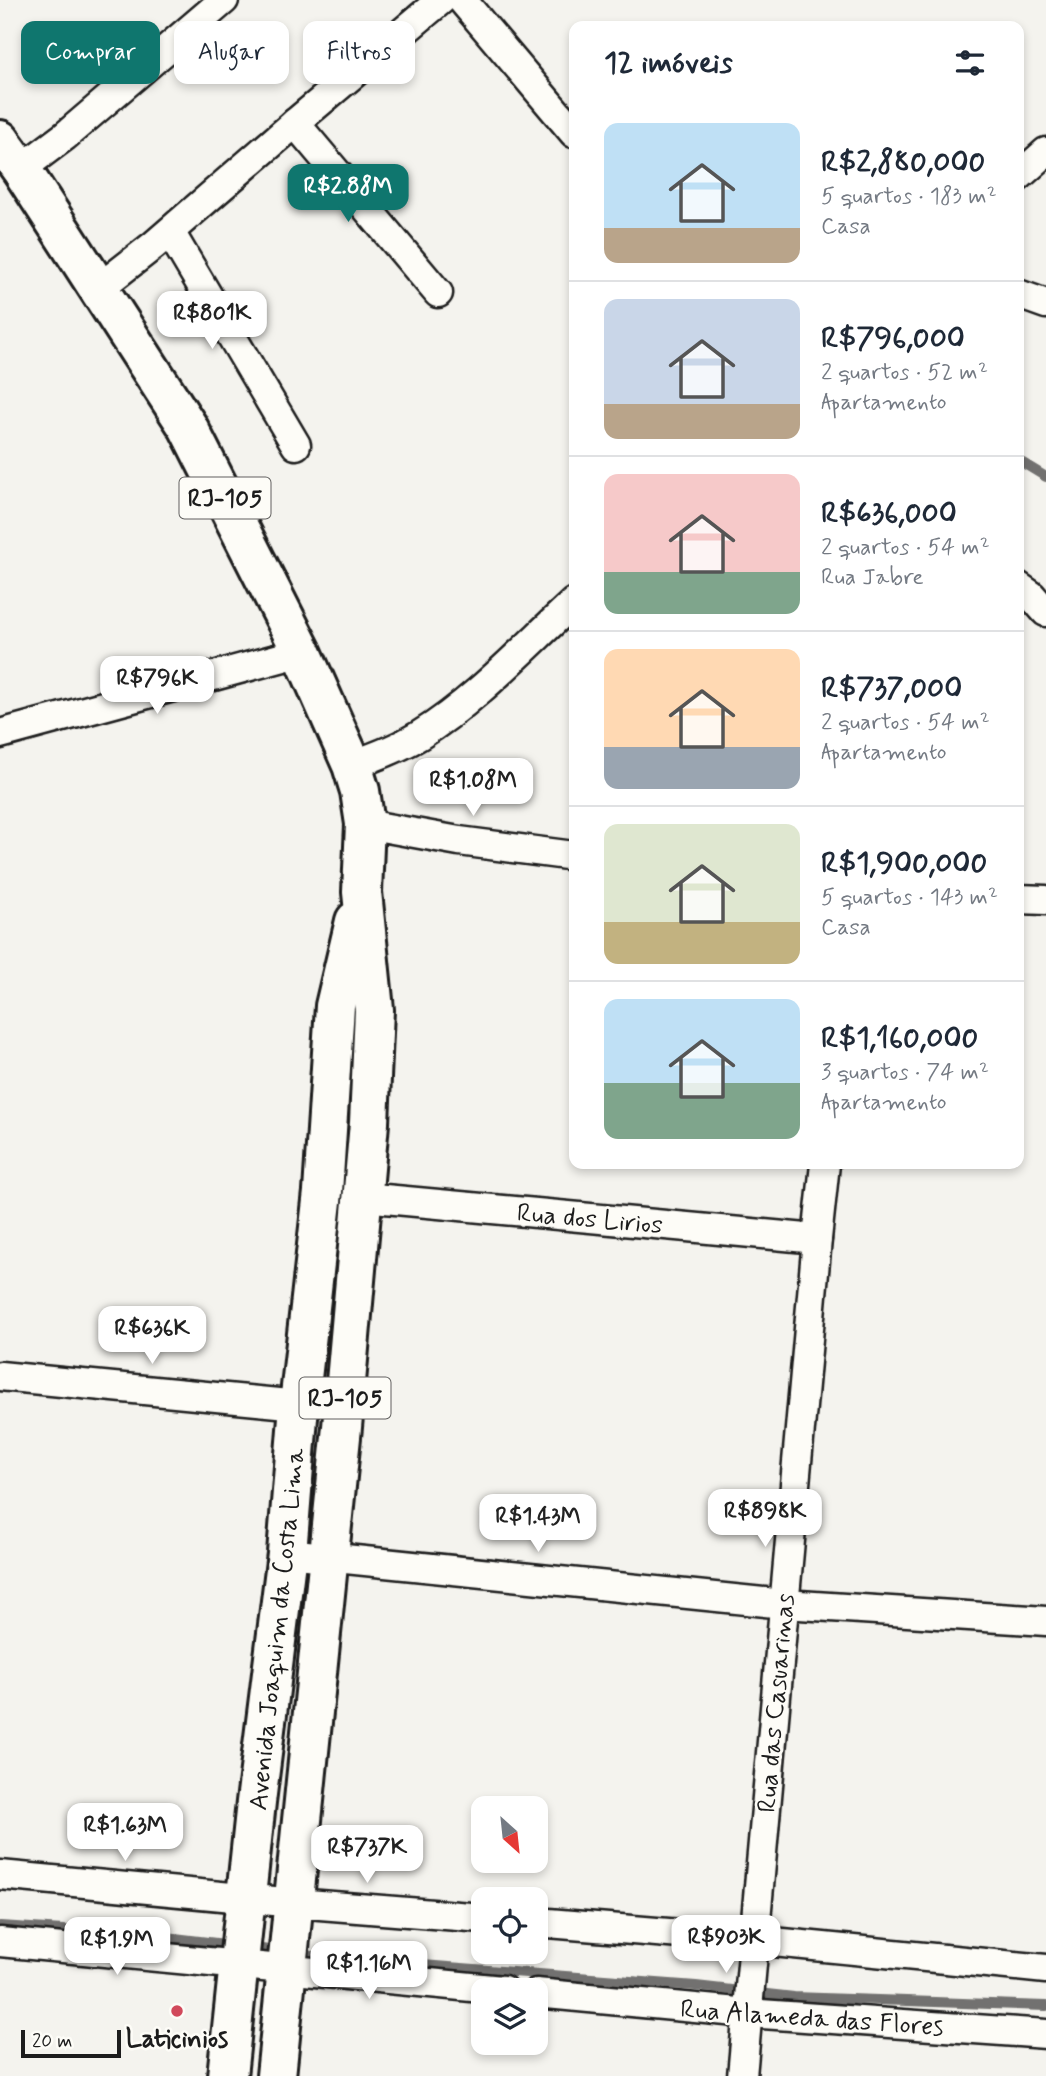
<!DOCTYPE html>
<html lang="pt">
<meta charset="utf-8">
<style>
:root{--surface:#fff;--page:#f6f6f7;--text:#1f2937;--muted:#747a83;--line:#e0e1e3;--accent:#0f766e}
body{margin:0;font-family:Mynerve,sans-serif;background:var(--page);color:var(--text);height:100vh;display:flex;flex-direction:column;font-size:26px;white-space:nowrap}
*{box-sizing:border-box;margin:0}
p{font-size:23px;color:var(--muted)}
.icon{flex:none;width:38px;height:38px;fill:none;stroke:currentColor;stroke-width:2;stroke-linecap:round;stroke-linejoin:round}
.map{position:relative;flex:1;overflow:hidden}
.sheet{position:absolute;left:569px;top:21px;width:455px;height:1148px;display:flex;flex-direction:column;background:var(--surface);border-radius:14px;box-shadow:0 4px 10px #0003}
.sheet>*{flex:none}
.top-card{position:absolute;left:21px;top:21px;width:443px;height:63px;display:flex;gap:14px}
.needle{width:46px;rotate:153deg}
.tools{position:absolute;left:471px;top:1796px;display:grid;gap:14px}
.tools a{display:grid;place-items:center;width:77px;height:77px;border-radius:14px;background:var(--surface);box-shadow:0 4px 10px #0003;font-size:35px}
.scale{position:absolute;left:21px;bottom:18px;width:100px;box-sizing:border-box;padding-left:7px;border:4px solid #1c1c1c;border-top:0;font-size:19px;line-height:24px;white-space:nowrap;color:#1c1c1c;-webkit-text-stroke:5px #fdfcf7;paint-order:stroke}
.price{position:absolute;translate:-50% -60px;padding:0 16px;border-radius:14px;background:#fff;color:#222;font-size:23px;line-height:46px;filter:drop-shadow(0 2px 4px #0008)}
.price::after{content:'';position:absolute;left:50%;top:42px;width:21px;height:16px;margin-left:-10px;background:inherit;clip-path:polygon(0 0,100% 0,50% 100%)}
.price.active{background:var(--accent);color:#fff}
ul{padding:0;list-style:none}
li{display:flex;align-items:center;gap:21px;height:175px;padding:0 35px}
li+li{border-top:2px solid var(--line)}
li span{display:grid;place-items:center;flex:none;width:196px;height:140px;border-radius:14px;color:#555}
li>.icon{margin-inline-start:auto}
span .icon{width:84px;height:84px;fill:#fffc;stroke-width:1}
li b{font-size:30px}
h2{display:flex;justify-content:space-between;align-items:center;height:84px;padding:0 35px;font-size:30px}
.chip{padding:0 24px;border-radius:14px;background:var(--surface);box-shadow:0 4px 10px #0003;font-size:24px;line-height:63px}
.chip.active{background:var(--accent);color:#fff}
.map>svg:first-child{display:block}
</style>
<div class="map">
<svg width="1046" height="2076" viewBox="0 0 1046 2076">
<rect width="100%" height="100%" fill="#f4f3ee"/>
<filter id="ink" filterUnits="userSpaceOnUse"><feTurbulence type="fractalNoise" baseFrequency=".0143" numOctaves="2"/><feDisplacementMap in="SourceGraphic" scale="14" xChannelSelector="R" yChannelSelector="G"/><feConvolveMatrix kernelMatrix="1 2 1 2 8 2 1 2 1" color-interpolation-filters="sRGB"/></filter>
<g filter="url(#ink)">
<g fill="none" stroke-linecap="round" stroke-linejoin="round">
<g stroke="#72716f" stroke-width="10">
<polyline points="1018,460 1046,477"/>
<polyline points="0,1926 158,1936 233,1945"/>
<polyline points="248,1947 282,1952"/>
<polyline points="297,1954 330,1958 696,1986 794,1997 1046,2006"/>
</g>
<defs>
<g id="street">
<polyline points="462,0 574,133"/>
<polyline points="295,123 438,293"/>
<polyline points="21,169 65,136 224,0"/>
<polyline points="1018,177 1046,152"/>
<polyline points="170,232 296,445"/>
<polyline points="99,288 154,245 295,123 441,0"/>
<polyline points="1018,294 1046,304"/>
<polyline points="1018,586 1031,595 1046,612"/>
<polyline points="0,734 302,652"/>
<path d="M352 765C375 757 399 748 420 735 474 702 527 645 574 602"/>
<polyline points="365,824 459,841 574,856"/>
<polyline points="1018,899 1046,900"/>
<polyline points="363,1197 817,1239"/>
<polyline points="0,1376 299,1405"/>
<polyline points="287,1553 784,1604 1046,1621"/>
<polyline points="0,1875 295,1903 483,1918"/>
<polyline points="536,1922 753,1940 1046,1969"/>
<polyline points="0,1942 503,1990"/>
<polyline points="536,1993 748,2013 1046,2034"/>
<polyline points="742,2076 817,1239 825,1164"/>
</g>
<g id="primary">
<polyline points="0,140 21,169 188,427 302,652 352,765 360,791 365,824 362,892 374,1010 369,1123 342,1427 276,2076"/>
<polyline points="227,2076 256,1802 287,1553 299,1405 323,1192 335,1006 355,921"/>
</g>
</defs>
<use href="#street" stroke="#1c1c1c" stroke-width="33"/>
<use href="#primary" stroke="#1c1c1c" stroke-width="44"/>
<use href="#street" stroke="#fdfcf7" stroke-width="28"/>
<use href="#primary" stroke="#fdfcf7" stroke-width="38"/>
</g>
</g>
<circle fill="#d1495b" stroke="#fdfcf7" stroke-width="2.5" cx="177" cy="2011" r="7"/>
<g text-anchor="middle" stroke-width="5" stroke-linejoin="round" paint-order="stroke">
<g fill="#fdfcf7" stroke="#605f5e" stroke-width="2">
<rect x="179.5" y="477.5" width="91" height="41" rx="5"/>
<rect x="299.5" y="1377.5" width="91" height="41" rx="5"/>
</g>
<g font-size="24" font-weight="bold" fill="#1c1c1c">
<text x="225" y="506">RJ-105</text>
<text x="345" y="1406">RJ-105</text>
</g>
<g font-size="26" fill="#1c1c1c" stroke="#fdfcf7">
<text transform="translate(590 1218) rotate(5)" y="9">Rua dos Lirios</text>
<text transform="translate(276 1629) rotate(-84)" y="9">Avenida Joaquim da Costa Lima</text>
<text transform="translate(775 1703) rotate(-85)" y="9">Rua das Casuarinas</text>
<text transform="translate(812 2017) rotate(4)" y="9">Rua Alameda das Flores</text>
</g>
<g font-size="26" font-weight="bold" fill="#1c1c1c" stroke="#fdfcf7">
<text x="177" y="2047">Laticinios</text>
</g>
</g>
</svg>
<div class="tools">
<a><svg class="needle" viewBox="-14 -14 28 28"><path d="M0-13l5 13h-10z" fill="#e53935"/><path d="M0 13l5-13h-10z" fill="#747a83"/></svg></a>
<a><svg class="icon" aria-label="locate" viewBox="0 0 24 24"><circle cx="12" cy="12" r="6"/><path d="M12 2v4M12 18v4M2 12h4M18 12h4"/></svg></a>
<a><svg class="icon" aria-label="layers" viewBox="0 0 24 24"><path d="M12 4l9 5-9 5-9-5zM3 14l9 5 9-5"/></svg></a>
</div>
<div class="scale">20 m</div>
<b class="price active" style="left:348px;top:224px">R$2.88M</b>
<b class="price" style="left:212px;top:351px">R$801K</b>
<b class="price" style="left:157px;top:716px">R$796K</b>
<b class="price" style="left:473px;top:818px">R$1.08M</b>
<b class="price" style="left:152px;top:1366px">R$636K</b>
<b class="price" style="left:765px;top:1549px">R$898K</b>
<b class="price" style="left:538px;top:1554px">R$1.43M</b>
<b class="price" style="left:125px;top:1863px">R$1.63M</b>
<b class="price" style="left:367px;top:1885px">R$737K</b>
<b class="price" style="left:726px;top:1975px">R$903K</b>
<b class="price" style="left:117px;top:1977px">R$1.9M</b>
<b class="price" style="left:369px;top:2001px">R$1.16M</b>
<div class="top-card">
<a class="chip active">Comprar</a>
<a class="chip">Alugar</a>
<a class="chip">Filtros</a>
</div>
<section class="sheet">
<h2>12 imóveis<svg class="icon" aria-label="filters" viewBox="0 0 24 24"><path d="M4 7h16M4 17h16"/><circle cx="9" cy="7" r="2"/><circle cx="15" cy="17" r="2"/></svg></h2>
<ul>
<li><span style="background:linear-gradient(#bfe0f5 75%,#b9a48a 0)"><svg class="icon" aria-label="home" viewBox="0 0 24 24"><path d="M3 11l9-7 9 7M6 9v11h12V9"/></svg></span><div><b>R$2,880,000</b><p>5 quartos · 183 m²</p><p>Casa</p></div></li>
<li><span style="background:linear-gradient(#c9d6e8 75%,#b9a48a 0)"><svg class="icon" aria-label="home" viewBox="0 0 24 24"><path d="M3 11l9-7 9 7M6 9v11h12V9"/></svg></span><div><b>R$796,000</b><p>2 quartos · 52 m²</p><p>Apartamento</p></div></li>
<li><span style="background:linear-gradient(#f6c9c9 70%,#7fa58c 0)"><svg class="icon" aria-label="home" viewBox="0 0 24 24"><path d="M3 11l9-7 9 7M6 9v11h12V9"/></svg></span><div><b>R$636,000</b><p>2 quartos · 54 m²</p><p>Rua Jabre</p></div></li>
<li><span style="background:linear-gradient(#ffd9b3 70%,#9aa5b1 0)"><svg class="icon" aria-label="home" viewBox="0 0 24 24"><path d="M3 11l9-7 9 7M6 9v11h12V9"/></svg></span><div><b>R$737,000</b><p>2 quartos · 54 m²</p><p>Apartamento</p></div></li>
<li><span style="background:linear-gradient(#dfe7d0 70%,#c2b280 0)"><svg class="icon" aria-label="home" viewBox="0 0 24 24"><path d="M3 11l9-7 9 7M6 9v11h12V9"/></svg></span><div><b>R$1,900,000</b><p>5 quartos · 143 m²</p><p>Casa</p></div></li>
<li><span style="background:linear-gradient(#bfe0f5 60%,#7fa58c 0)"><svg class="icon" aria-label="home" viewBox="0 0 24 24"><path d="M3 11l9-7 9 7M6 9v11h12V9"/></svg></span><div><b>R$1,160,000</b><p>3 quartos · 74 m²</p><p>Apartamento</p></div></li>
</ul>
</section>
</div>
